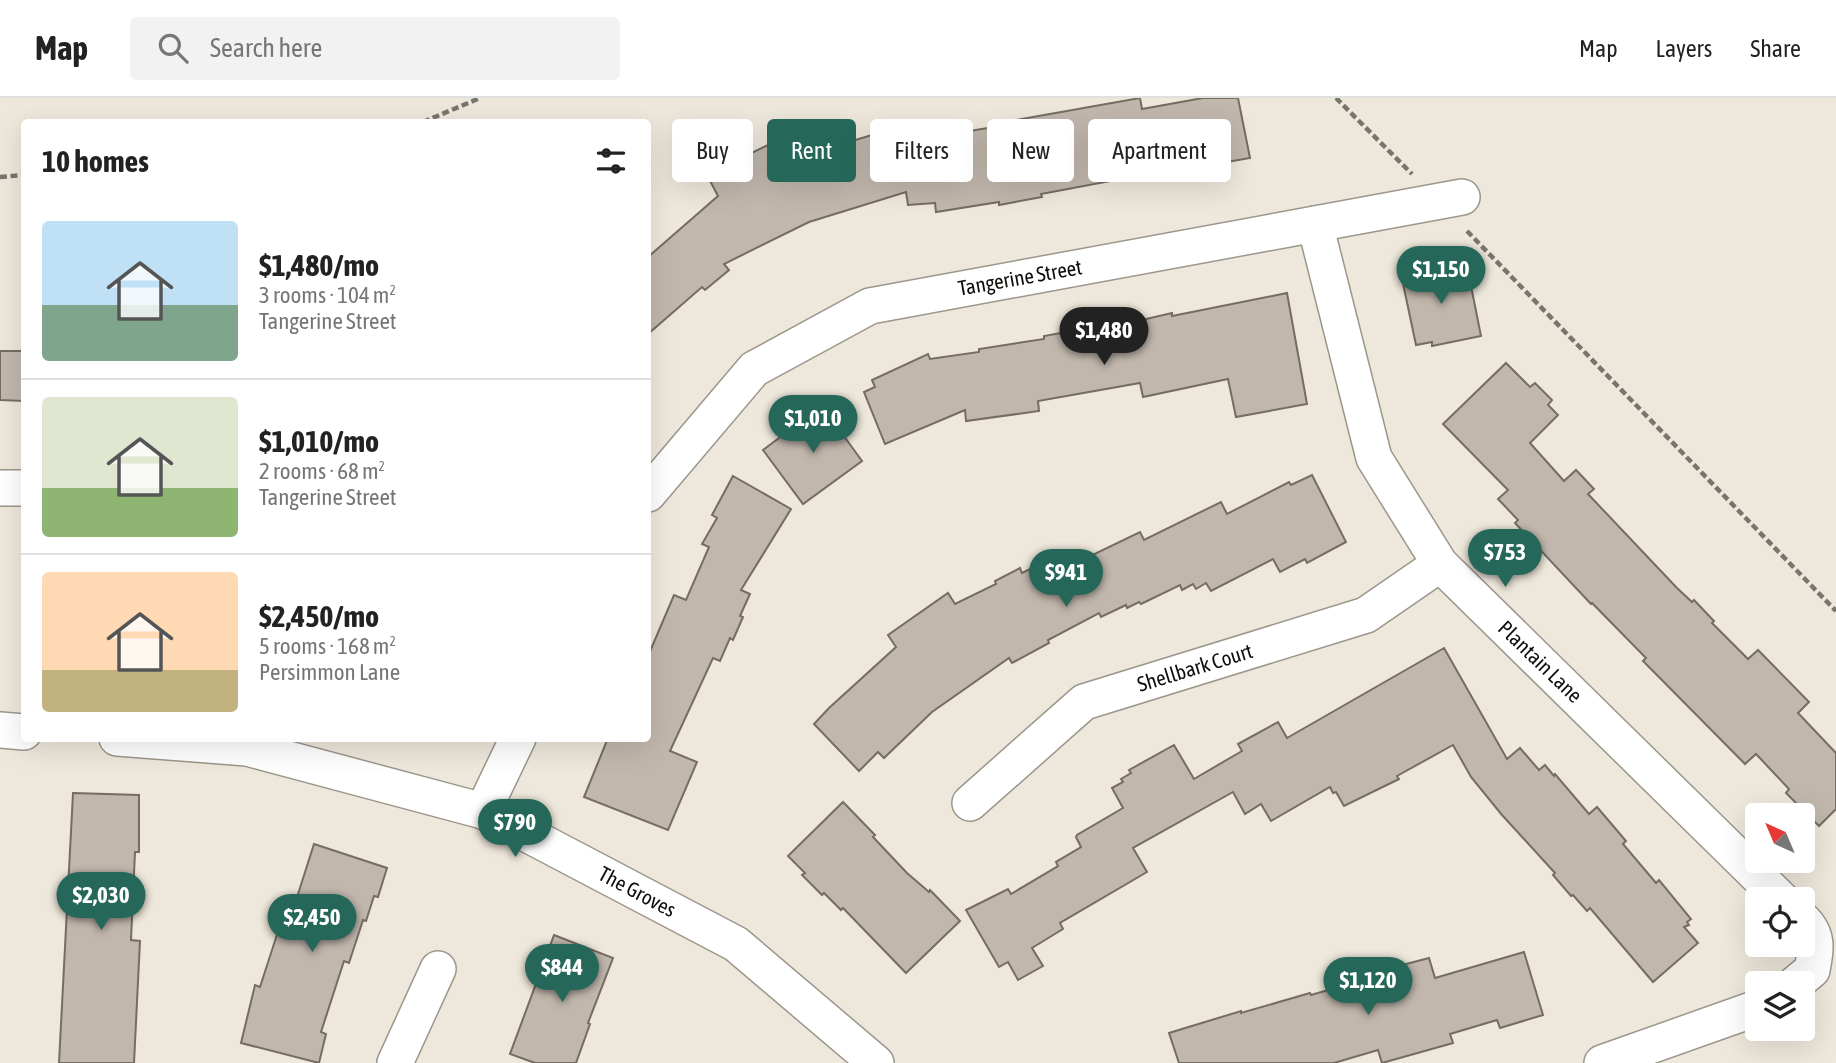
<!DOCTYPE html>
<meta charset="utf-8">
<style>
:root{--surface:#fff;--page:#f2f2f2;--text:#222;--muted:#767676;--line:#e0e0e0;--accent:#256859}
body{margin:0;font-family:"Asap Condensed",sans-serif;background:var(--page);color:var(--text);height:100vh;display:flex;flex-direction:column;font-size:26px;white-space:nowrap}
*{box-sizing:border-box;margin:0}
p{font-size:23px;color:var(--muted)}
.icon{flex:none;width:38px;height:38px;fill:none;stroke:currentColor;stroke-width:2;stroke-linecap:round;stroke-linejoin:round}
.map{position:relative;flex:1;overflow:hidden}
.side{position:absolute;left:21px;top:21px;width:630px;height:623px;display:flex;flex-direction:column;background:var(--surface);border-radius:7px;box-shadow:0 7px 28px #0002}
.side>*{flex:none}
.hud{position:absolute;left:672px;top:21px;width:665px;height:63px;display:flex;gap:14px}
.needle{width:46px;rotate:316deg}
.fabs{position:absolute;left:1745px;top:705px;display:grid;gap:14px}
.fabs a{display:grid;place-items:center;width:70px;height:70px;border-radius:7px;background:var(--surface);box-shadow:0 7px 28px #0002;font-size:35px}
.price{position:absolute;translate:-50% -60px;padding:0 16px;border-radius:24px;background:var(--accent);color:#fff;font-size:23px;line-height:46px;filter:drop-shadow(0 2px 4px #0008)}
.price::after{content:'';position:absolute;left:50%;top:42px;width:21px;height:16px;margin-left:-10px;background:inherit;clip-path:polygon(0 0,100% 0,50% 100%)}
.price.on{background:#222;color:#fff}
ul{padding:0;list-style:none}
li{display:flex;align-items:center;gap:21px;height:175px;padding:0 21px}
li+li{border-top:2px solid var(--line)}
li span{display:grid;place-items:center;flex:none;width:196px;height:140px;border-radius:7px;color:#555}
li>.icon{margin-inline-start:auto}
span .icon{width:84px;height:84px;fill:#fffc;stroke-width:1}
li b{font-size:30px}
h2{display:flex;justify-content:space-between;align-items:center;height:84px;padding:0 21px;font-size:30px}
.tag{padding:0 24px;border-radius:7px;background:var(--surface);box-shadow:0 7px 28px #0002;font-size:24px;line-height:63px}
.tag.on{background:var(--accent);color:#fff}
header{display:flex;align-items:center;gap:42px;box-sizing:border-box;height:98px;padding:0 35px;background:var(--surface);border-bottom:2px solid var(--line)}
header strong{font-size:33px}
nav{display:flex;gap:38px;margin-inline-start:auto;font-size:24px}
.search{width:490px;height:63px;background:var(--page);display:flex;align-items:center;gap:18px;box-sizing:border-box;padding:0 24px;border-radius:7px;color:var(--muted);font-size:26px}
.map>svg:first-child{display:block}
</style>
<header>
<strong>Map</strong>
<div class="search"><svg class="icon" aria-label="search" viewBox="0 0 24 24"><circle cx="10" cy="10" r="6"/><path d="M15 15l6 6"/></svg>Search here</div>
<nav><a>Map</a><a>Layers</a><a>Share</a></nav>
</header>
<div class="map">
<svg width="1836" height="965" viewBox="0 0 1836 965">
<rect width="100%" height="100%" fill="#eee7db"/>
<g fill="#c1b7ad" stroke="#756c63" stroke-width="2">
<polygon points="1140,0 1142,11 1203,0 1238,0 1250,60 1204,68 1203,61 1131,74 1132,79 1041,96 1042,99 999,107 999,104 936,114 935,105 908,107 906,94 809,124 724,166 729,172 705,192 702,189 648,236 648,159 718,98 707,77 774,44 784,64 875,36 879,48 1006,27 1005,24"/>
<polygon points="1467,168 1481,238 1432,248 1432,244 1416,247 1401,176 1438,169 1439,174"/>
<polygon points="1287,195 1307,306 1236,319 1228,281 1143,299 1140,285 1038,303 1039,313 966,323 965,312 885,346 864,294 875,289 872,282 928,256 930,261 979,254 979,251 1044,241 1044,238 1116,225 1116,228 1172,215 1172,218"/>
<polygon points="0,253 24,253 24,303 0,302"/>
<polygon points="1506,265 1530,289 1535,285 1552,302 1548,307 1558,317 1530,345 1564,383 1576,372 1594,391 1588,396 1677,490 1692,504 1694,502 1714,523 1712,525 1748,561 1758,552 1809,604 1798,615 1836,655 1836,711 1819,728 1786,695 1789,691 1756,656 1745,666 1643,563 1646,560 1592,505 1591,506 1515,425 1518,422 1498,401 1508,392 1443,326"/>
<polygon points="822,308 862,363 803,406 763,352"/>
<polygon points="1312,377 1346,444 1307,465 1305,461 1280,474 1273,461 1211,493 1206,485 1196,491 1193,486 1182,492 1180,487 1141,506 1139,504 1127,510 1126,507 1101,519 1099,515 1048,542 1049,545 1012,565 1009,560 932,614 884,660 878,654 859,673 814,626 829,610 896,549 888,537 948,495 955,506 996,486 995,483 1020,470 1022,475 1042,465 1049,478 1140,434 1144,442 1221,404 1227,416 1289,384 1291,387"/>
<polygon points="733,378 791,411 741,492 750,496 740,518 743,519 733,542 730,540 720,563 713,560 670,653 697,664 668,732 584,699 608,640 648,640 648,558 674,497 686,502 709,449 702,446 717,420 712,417"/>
<polygon points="1444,550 1507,661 1520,650 1539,672 1545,667 1554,678 1555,676 1589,716 1597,709 1626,743 1623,746 1656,785 1659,782 1691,821 1687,824 1689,827 1684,829 1698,845 1653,884 1590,810 1587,813 1573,797 1571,798 1553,777 1555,775 1502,717 1471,679 1453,647 1397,678 1399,681 1344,708 1336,694 1333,695 1330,689 1271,723 1261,706 1245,716 1233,694 1133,750 1147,774 1060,825 1063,831 1032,850 1043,868 1018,882 1008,864 999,869 966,812 1008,791 1011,796 1058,768 1056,764 1081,749 1076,739 1077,737 1123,710 1112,690 1123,684 1121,681 1131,675 1129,672 1174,647 1194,681 1242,653 1238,646 1278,624 1287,640"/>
<polygon points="73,695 139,697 139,754 135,754 131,842 140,843 134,965 59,965"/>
<polygon points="843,704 875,737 873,739 907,775 929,794 930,792 960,823 906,875 843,810 841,812 824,795 822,797 802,777 805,775 788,758"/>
<polygon points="314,746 387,770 378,799 374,798 366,823 363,822 349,865 344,863 321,934 326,936 319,965 241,945 255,887 260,889 284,815 291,818"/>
<polygon points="554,837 613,860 588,925 590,926 576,965 535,965 510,956"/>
<polygon points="1524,854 1543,917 1500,930 1497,922 1450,936 1453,945 1382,965 1378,952 1334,965 1179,965 1169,935 1241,913 1241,915 1310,895 1311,897 1359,883 1359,880 1391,870 1429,860 1435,880"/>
</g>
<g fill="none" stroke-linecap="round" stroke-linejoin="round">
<defs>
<g id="street">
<polyline points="1315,126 1374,360 1440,466 1782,802"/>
<polyline points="0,390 24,390"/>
<polyline points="648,396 754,271 870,208 1462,99"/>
<polyline points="0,632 24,634"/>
<polyline points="117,640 247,650 483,713 736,846 876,965"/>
<polyline points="970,705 1084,604 1366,517 1440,466"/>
<polyline points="483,713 518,640"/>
<path d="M1795 886 1812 872C1816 852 1819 837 1802 821"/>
<polyline points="395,965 438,871"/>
<polyline points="1602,965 1757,910"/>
</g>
</defs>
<use href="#street" stroke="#9c968b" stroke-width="38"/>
<g stroke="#79756d" stroke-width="4.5" stroke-dasharray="7 3.5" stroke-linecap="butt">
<polyline points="1336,0 1412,76"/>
<polyline points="423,24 480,0"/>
<polyline points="0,79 24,77"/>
<polyline points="1467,133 1836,513"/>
</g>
<use href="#street" stroke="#fff" stroke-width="35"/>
</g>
<g text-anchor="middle" stroke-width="5" stroke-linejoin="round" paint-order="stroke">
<g font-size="21" fill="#100e0a" stroke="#fff">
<text transform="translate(1020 180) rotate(-10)" y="7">Tangerine Street</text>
<text transform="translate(1540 564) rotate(44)" y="7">Plantain Lane</text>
<text transform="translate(1195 570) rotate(-17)" y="7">Shellbark Court</text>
<text transform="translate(637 794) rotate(28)" y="7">The Groves</text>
</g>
</g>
</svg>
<div class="fabs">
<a><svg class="needle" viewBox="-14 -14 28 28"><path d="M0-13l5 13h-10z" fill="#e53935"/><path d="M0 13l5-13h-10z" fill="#767676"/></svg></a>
<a><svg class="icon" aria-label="locate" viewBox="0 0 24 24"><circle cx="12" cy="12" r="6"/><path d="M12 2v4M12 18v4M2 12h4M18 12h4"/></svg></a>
<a><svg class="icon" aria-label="layers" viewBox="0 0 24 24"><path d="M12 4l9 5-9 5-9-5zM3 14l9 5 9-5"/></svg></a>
</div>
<b class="price" style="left:1441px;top:208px">$1,150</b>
<b class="price on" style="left:1104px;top:269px">$1,480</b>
<b class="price" style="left:813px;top:357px">$1,010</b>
<b class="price" style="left:1505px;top:491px">$753</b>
<b class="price" style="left:1066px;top:511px">$941</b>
<b class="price" style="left:515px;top:761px">$790</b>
<b class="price" style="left:101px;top:834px">$2,030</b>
<b class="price" style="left:312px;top:856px">$2,450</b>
<b class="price" style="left:562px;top:906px">$844</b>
<b class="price" style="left:1368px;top:919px">$1,120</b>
<div class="hud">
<a class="tag">Buy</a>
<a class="tag on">Rent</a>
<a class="tag">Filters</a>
<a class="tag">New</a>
<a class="tag">Apartment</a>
</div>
<section class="side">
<h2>10 homes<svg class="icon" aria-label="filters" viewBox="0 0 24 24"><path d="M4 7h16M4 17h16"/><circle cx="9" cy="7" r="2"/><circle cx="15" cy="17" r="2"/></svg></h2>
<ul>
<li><span style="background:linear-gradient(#bfe0f5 60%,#7fa58c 0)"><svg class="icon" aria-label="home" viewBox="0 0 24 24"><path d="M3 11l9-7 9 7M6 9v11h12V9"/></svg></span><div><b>$1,480/mo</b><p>3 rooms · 104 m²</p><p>Tangerine Street</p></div></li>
<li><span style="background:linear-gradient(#dfe7d0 65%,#8fb573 0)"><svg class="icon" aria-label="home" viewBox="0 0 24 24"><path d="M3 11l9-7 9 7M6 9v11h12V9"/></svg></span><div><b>$1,010/mo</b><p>2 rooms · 68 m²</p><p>Tangerine Street</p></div></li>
<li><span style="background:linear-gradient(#ffd9b3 70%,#c2b280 0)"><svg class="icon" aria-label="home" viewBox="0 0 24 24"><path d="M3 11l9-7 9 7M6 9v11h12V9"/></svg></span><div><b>$2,450/mo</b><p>5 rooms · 168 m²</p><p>Persimmon Lane</p></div></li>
</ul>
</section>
</div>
